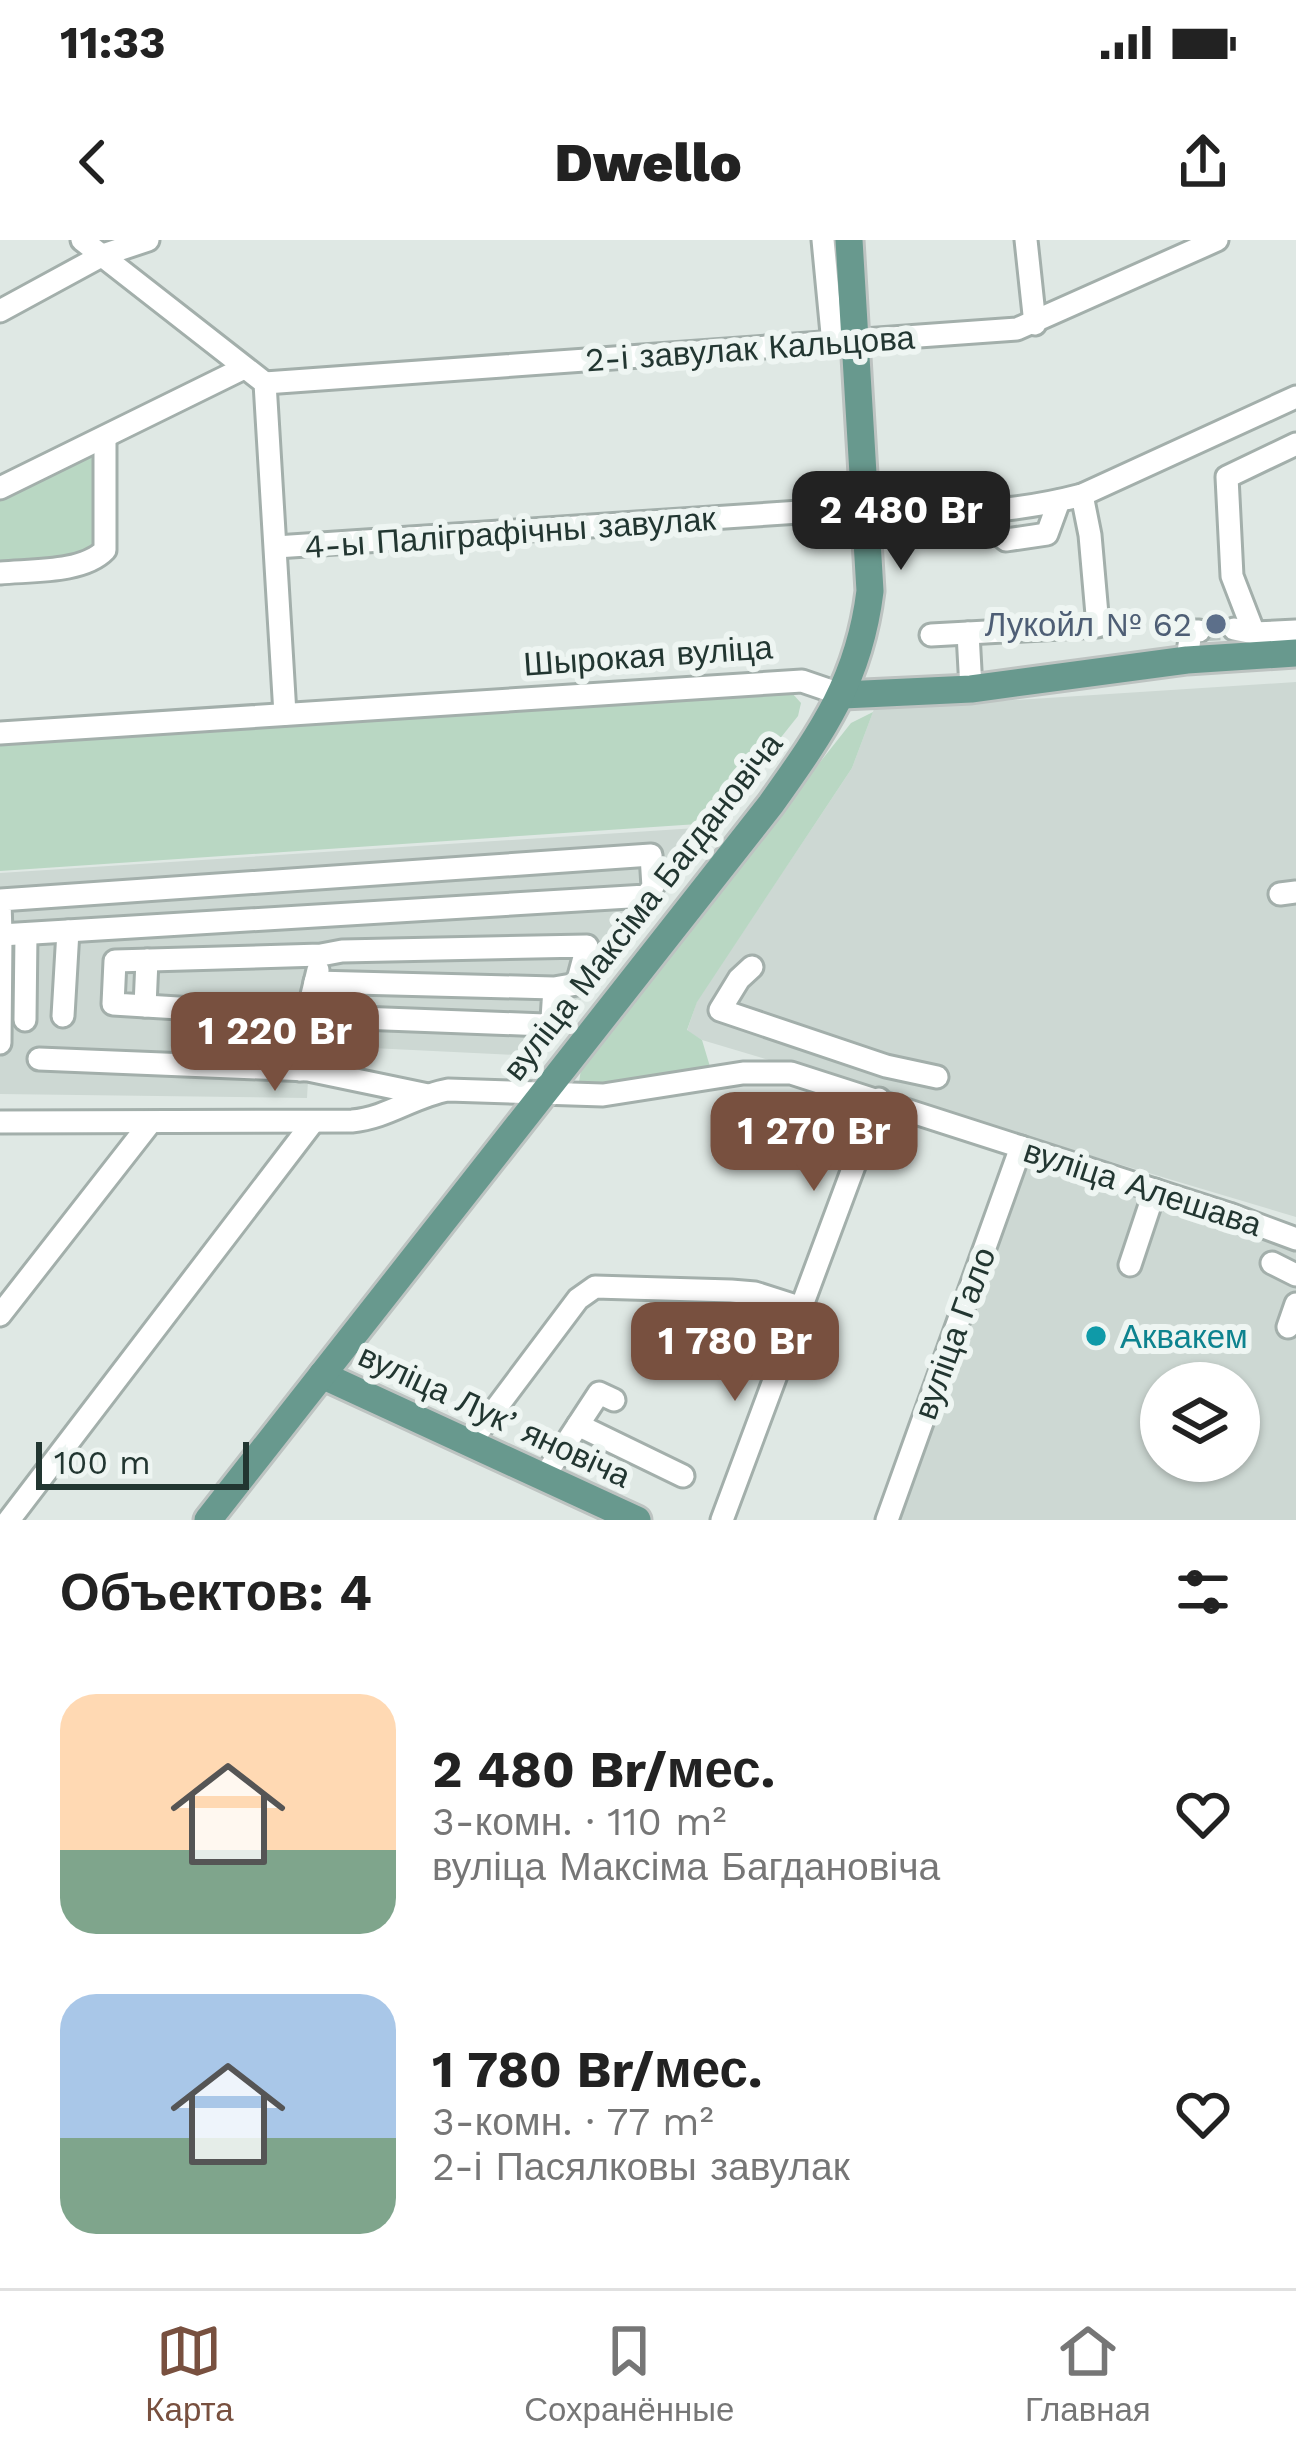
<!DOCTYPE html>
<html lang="ru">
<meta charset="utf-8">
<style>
:root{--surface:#fff;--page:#f6f6f6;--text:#222;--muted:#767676;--line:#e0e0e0;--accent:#78503f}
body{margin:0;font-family:"Work Sans",sans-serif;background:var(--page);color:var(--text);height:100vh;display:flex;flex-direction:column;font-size:45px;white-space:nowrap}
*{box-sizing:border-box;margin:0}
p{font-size:39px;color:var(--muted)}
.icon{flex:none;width:66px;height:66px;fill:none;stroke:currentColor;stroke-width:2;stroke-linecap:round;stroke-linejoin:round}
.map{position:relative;height:1280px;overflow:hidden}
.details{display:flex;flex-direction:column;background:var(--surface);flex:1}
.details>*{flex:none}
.fabs{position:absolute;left:1140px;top:1122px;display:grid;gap:24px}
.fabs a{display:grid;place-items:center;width:120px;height:120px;border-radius:50%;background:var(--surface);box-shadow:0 3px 9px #0004;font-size:60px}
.scale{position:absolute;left:36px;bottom:30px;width:213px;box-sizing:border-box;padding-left:12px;border:6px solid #223631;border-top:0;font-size:33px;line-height:42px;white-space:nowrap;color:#223631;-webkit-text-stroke:9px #eef5f2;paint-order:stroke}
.price{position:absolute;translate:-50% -102px;padding:0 27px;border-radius:24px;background:var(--accent);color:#fff;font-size:39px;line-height:78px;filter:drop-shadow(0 3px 6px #0008)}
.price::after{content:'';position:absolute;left:50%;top:72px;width:36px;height:27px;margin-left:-18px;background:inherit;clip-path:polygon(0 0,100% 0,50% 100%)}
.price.current{background:#222;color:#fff}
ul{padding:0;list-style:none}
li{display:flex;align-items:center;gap:36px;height:300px;padding:0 60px}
li span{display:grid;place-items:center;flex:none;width:336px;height:240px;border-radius:36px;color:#555}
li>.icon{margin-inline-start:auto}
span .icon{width:144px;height:144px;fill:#fffc;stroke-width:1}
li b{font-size:51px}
h2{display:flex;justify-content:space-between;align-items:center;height:144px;padding:0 60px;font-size:51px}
.status{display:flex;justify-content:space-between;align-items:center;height:84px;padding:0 60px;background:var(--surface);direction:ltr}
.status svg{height:33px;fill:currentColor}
header{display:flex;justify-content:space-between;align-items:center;height:156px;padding:0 60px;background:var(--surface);font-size:54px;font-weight:800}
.tab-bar{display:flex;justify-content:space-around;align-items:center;height:168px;border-top:3px solid var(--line);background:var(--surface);font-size:33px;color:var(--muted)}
.tab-bar a{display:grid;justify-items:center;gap:6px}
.tab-bar .current{color:var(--accent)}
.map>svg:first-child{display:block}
</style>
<div class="status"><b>11:33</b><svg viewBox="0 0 49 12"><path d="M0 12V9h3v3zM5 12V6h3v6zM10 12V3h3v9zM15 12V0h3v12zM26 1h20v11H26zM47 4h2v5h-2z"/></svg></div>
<header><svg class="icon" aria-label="back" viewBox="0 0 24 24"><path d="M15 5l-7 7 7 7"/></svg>Dwello<svg class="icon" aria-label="share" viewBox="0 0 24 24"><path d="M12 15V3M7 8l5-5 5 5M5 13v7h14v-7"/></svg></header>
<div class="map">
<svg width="1296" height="1280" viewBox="0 0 1296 1280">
<rect width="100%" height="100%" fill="#dfe8e4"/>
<g fill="#cdd8d3" fill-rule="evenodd">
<polygon points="1296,442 1296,977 702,800 687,791 697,761 852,528 874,469"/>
<polygon points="712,587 538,816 310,805 307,858 0,854 0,633"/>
<path d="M1026 922 1230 985 1296 1012V1280H898ZM1161 1143H1239V1221H1161Z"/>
</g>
<g fill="#b9d7c3">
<polygon points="96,215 102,299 89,314 0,327 0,256"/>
<polygon points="792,453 801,463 798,476 713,583 0,631 0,506"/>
<polygon points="873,472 852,528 697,762 687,790 702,800 711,830 610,845 579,842 582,823 851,483"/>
</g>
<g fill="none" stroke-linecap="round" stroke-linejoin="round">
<polyline stroke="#b9c4c0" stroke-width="21" stroke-dasharray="21 10" stroke-linecap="butt" points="1199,391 1234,389"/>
<defs>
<g id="minor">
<polyline points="82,0 265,143 285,474"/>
<polyline points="823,0 833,104"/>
<polyline points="1026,0 1035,84"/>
<polyline points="0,71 103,15 148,0"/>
<polyline points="265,143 1017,89 1217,0"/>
<polyline points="0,248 244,128"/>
<polyline points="974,271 1006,300 1047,294 1059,261"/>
<path d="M276 307 845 269C922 277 1006 275 1082 255L1296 157"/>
<path d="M0 333C31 330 83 333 105 310V198"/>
<polyline points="1234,389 1254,393 1296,391"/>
<polyline points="968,393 971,449"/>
<polyline points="1254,393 1232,336 1227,237 1296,204"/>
<polyline points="931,395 1098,386 1090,295 1082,255"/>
<polyline points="1187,420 1191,391 1199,391"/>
<polyline points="0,493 802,441 843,455"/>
<polygon points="651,615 653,647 646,656 1,695 0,660"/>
<polyline points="1280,654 1296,652"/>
<polyline points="752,727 739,739 720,770 886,826 937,837"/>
<polyline points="315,742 554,748 552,779 545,785 307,776 113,764 115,721 321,715 342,711 587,706 577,744 554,748"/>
<polyline points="145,766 147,720"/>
<polyline points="63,776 68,691"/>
<polyline points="25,780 26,694"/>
<polyline points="0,803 1,695"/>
<polyline points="39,819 308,830 428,855"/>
<polyline points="300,830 305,784 318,730"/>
<path d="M0 882 352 881C387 878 414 856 448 850L603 855 743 833H791L1229 974 1296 999"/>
<polyline points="1272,1023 1296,1035"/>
<polyline points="1130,1025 1155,950"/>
<polyline points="0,1075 150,883"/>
<polyline points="1288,1087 1296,1064"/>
<polyline points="578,1185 683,1236"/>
<polyline points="470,1203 578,1059 595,1047 731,1051 755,1053 802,1068"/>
<polyline points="544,1237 599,1153 614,1160"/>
<polyline points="9,1280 313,882"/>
<polyline points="722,1280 879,859"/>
<polyline points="887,1280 1021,907"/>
</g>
<g id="major">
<polyline points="843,455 971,449 1187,420 1296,413"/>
<polyline points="322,1135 637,1280"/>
<path d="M208 1280 771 564C822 492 859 441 870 351L849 0"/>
</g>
</defs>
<use href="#minor" stroke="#a3afab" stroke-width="27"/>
<use href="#major" stroke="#bdc3c1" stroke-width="33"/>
<use href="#minor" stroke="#fff" stroke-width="21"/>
<use href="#major" stroke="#68998e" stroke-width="27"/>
</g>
<circle fill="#5c6f8a" stroke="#eef5f2" stroke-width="4.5" cx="1216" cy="384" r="12"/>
<circle fill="#0f9aa8" stroke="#eef5f2" stroke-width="4.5" cx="1096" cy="1096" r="12"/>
<g text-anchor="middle" stroke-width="12" stroke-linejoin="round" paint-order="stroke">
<g font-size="33" fill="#223631" stroke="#eef5f2">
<text transform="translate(750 108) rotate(-4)" y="12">2-і завулак Кальцова</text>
<text transform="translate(510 292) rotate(-4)" y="12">4-ы Паліграфічны завулак</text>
<text transform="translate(648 415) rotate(-4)" y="12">Шырокая вуліца</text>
<text transform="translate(642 666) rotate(-52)" y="12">вуліца Максіма Багдановіча</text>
<text transform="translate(1143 947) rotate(18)" y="12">вуліца Алешава</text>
<text transform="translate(954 1093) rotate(-70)" y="12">вуліца Гало</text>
<text transform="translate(495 1175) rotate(25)" y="12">вуліца Лукʼяновіча</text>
</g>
<g font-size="33" fill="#4e5e75" stroke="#eef5f2" text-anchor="end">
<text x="1192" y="396">Лукойл № 62</text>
</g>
<g font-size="33" fill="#0d838f" stroke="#eef5f2" text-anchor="start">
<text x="1120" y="1108">Аквакем</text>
</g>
</g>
</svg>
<div class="fabs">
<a><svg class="icon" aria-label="layers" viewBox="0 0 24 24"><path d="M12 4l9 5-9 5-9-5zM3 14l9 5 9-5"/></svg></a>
</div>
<div class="scale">100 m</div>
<b class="price current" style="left:901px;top:333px">2 480 Br</b>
<b class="price" style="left:275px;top:854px">1 220 Br</b>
<b class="price" style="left:814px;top:954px">1 270 Br</b>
<b class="price" style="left:735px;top:1164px">1 780 Br</b>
</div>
<section class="details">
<h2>Объектов: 4<svg class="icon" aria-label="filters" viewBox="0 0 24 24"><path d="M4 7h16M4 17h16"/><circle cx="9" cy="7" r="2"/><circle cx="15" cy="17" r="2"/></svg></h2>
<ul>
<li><span style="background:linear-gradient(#ffd9b3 65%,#7fa58c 0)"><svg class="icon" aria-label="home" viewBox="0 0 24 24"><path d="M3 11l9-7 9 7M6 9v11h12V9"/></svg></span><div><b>2 480 Br/мес.</b><p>3-комн. · 110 m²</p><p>вуліца Максіма Багдановіча</p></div><svg class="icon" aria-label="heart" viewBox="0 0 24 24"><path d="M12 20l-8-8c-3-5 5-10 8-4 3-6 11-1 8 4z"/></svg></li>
<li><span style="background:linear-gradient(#a9c7e8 60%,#7fa58c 0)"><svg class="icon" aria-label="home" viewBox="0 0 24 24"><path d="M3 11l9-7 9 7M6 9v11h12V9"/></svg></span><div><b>1 780 Br/мес.</b><p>3-комн. · 77 m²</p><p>2-і Пасялковы завулак</p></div><svg class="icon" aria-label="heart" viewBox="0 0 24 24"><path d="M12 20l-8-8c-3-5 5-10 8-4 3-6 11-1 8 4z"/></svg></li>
</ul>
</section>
<nav class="tab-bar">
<a class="current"><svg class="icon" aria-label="map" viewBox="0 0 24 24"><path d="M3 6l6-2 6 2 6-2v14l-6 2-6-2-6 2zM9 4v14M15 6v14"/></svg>Карта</a>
<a><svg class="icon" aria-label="saved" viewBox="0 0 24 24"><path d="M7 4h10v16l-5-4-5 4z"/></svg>Сохранённые</a>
<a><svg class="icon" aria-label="home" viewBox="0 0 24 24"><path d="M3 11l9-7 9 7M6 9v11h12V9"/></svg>Главная</a>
</nav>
